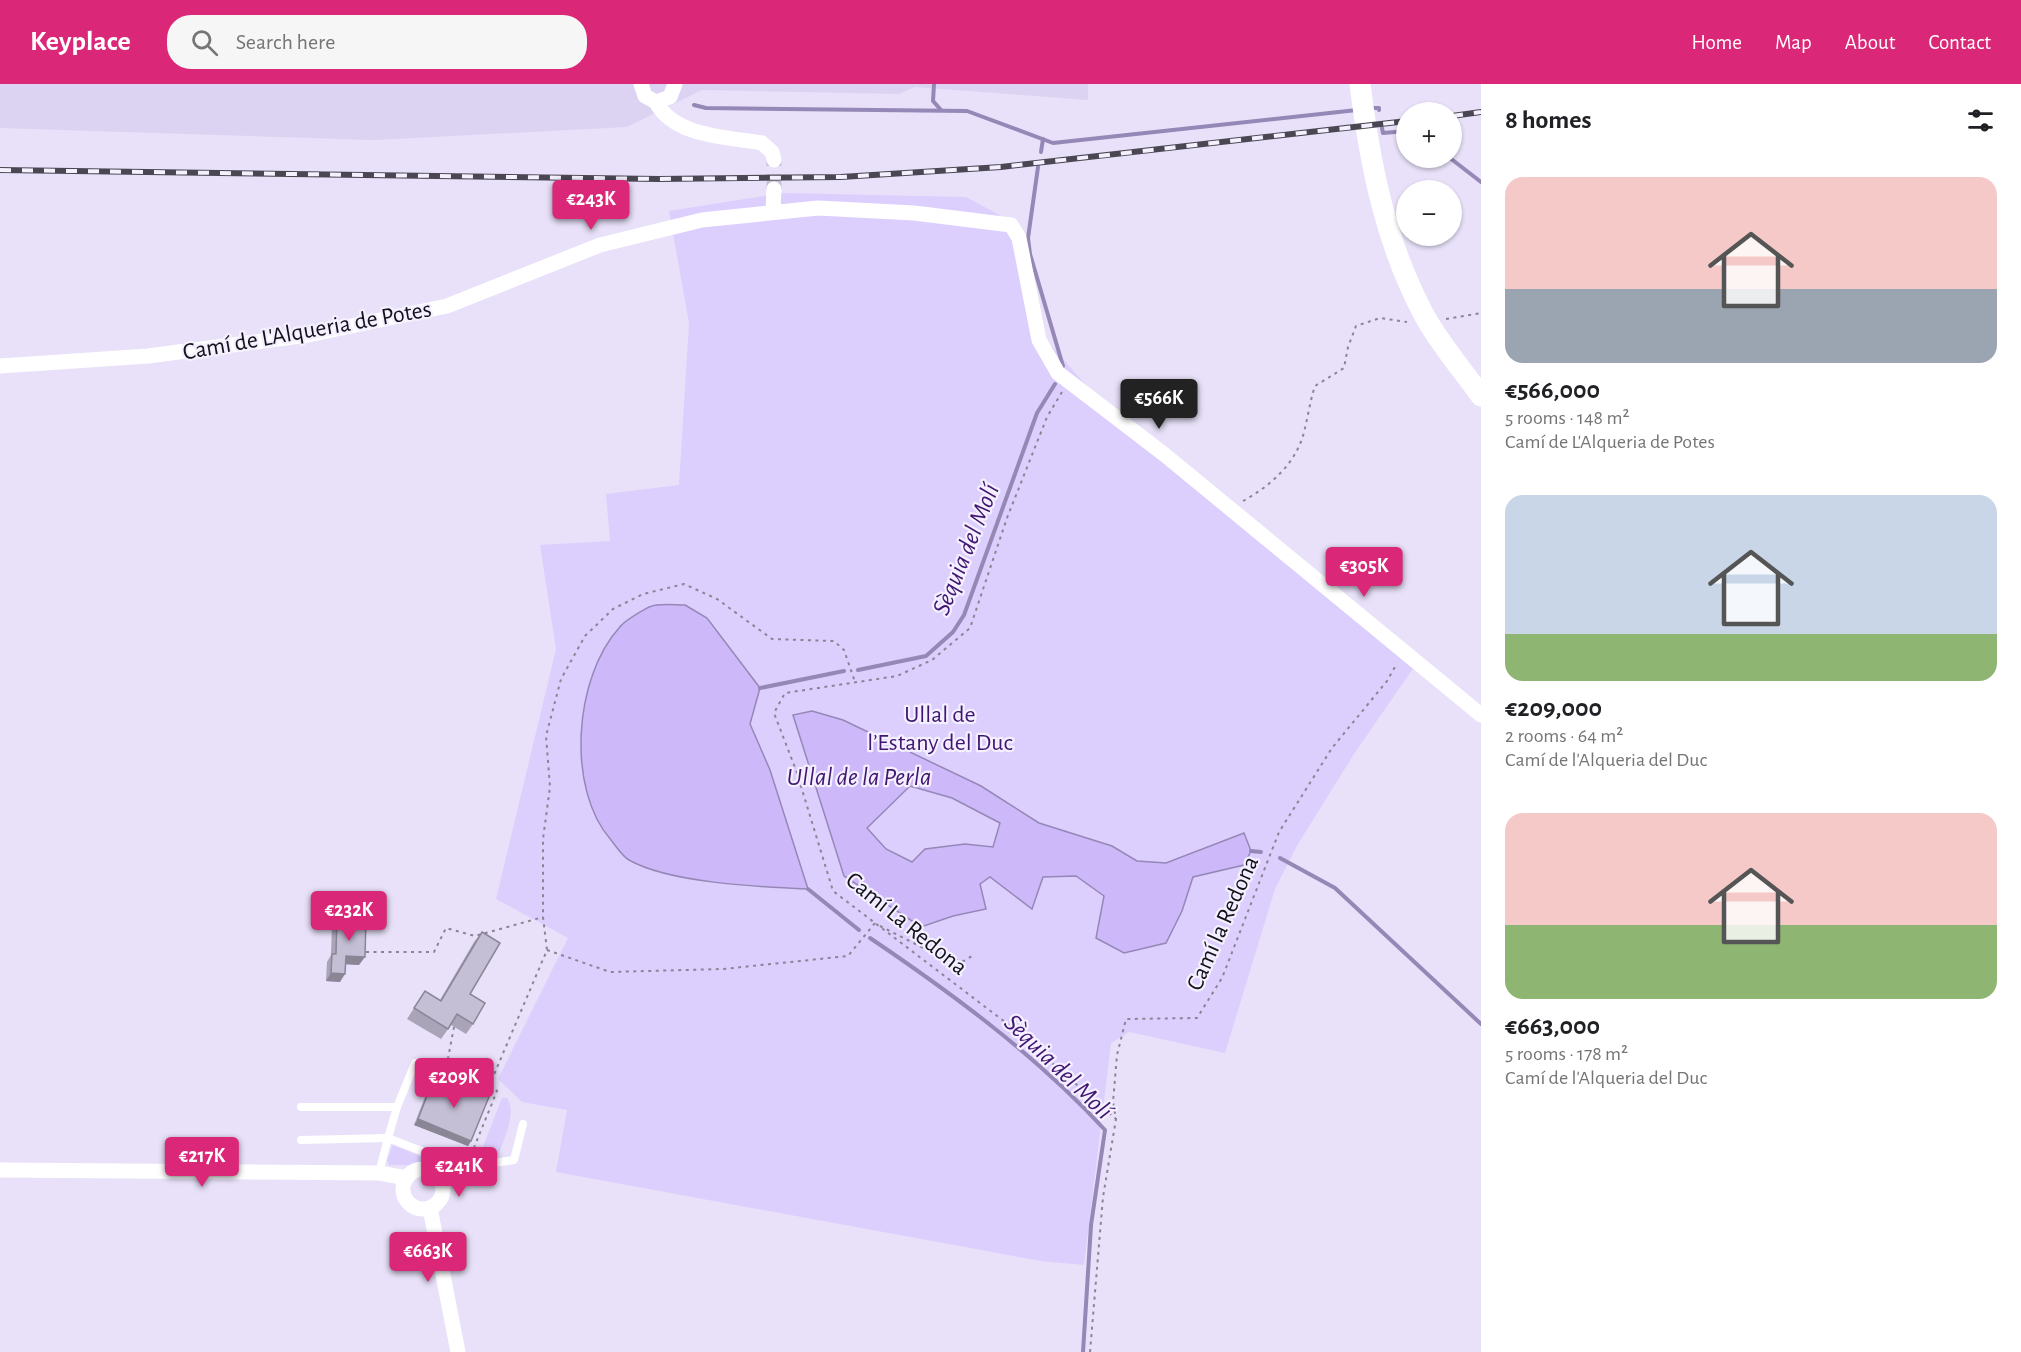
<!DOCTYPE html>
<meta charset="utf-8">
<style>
:root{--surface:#fff;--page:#f6f6f6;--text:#202124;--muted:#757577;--accent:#db2777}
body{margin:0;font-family:"Alegreya Sans",sans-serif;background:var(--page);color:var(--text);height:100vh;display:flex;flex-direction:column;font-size:22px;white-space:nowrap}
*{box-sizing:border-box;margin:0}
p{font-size:20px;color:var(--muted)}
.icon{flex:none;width:33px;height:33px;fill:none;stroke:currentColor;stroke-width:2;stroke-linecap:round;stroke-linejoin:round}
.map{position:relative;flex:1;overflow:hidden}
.sheet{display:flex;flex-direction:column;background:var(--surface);width:540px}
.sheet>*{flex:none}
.buttons{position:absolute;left:1396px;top:18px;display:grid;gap:12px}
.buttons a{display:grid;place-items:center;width:66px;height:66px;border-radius:50%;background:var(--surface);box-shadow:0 2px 4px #0004;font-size:30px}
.price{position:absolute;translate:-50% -51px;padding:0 14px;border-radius:6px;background:var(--accent);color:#fff;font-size:20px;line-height:39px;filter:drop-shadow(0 2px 3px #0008)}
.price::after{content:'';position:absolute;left:50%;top:36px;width:18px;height:14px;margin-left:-9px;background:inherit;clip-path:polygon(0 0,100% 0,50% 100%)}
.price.selected{background:#222;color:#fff}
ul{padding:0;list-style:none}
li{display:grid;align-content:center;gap:12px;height:318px;padding:0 24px}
li span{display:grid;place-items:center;height:186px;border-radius:18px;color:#555}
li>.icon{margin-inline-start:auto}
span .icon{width:108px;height:108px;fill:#fffc;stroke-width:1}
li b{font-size:26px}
h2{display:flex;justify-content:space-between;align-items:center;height:72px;padding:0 24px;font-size:26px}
header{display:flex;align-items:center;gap:36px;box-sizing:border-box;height:84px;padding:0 30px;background:var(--accent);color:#fff}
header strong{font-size:28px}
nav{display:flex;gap:33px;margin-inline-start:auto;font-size:21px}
.search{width:420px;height:54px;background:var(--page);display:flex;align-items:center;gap:15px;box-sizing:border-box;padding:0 21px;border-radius:24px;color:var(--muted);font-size:22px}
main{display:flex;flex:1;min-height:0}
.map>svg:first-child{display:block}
</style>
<header>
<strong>Keyplace</strong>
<div class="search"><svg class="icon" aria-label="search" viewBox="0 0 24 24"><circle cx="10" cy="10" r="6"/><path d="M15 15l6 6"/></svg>Search here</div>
<nav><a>Home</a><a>Map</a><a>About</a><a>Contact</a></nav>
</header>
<main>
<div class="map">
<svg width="1481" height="1268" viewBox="0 0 1481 1268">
<rect width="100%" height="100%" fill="#e8e1f9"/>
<polygon fill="#dcd3f2" points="0,0 1088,0 1088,16 915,3 899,10 702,6 627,43 375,56 0,44"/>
<g fill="#dccffd">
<polygon points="783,109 966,113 1016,140 1043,252 1090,306 1421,573 1354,670 1298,760 1275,805 1225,969 1129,948 1111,959 1084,1181 1041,1177 556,1088 567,1026 522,1018 498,995 568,854 496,815 556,565 540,461 610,457 606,410 679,401 689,239 669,127"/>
<path d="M502 1014H507C518 1029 502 1059 497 1075L477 1078Z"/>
<polygon points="393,1061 429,1076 429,1079 427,1081 389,1081 387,1076"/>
</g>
<g fill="#cdb9fa" stroke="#9587b6" stroke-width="1.5" fill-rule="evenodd">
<path d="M685 521 707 534 760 604 750 640 770 686 808 805C761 803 669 799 629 776 622 772 616 762 611 756 566 705 574 594 619 544 625 536 640 528 649 523 658 519 674 521 685 521Z"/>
<path d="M812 627 843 636 981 702 1039 739 1112 762 1137 777 1166 779 1244 749 1251 767 1244 781 1193 793 1182 827 1166 859 1124 869 1096 854 1104 812 1076 792 1043 793 1032 825 990 793 980 800 986 825 953 832 921 843 844 792 793 631ZM910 702 952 714 1000 739 993 763 965 760 925 765 912 778 886 765 867 744Z"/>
</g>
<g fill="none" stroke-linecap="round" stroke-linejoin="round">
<g stroke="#9587b6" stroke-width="4">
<polyline points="934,0 933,17 941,26"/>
<polyline points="694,21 706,24 967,27 1053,59 1357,26"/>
<polyline points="1371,24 1379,24 1379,26"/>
<polyline points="1382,44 1383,49 1407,47"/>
<polyline points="1041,68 1043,55"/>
<polyline points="1450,74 1481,98"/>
<polyline points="1038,83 1028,154 1030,170 1063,282"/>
<polyline points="858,586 926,572 953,548 964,531 1037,329 1055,300"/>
<polyline points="760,604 844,587"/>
<polyline points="1251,767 1261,768"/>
<polyline points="1280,774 1335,804 1481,940"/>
<polyline points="808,805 859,846"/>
<path d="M870 854C953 910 1037 972 1105 1046L1091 1141 1083 1268"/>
</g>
<polyline stroke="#c8c2d7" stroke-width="15" stroke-dasharray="15 8" stroke-linecap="butt" points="774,105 774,76"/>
<g stroke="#8a8596" stroke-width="2" stroke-dasharray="3 4.5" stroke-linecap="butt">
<polyline points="1446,235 1481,229"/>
<polyline points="1062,308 1047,333 1007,434 970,544 932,576 897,592 785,609 774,629 796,686 833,807 1005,938 1116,1035"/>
<path d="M1243 417C1270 402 1296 380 1304 348 1308 333 1310 317 1315 302L1344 284 1348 263 1356 242 1380 234 1407 238"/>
<polyline points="880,842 941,873 964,877 975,870"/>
<polyline points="547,866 610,888 723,885 848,872 875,839"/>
<polyline points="366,868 434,868 446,844 475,852 543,833"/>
<polyline points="445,990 454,943"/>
<polyline points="471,1071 497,1007 490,1000 547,866 543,833 543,755 550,703 546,652 561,595 585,552 613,525 643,510 684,500 717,515 772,555 834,557 844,566 855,598"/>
<polyline points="1090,1268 1103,1113 1116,1035 1113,1018 1117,971 1126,935 1197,934 1222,894 1279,748 1332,664 1387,597 1396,581"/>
</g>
<g stroke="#fff" stroke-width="8">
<polyline points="301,1023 397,1023 388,1054 434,1072 431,1087"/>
<polyline points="397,1023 415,979"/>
<polyline points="301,1056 388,1054 379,1089"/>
<polyline points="438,1092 466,1083 514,1076 523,1040"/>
</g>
<g stroke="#fff" stroke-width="15">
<polyline points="641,0 645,12 656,18 670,13 675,0"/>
<path d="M656 18C674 53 728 53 762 59L772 68 774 76"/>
<polyline points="773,127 774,105"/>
<polyline points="0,282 148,272 308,251 447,222 600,161 702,136 818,124 914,129 1011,141 1019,154 1039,256 1058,289 1165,371 1481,631"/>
<circle cx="423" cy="1105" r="20"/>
<polyline points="0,1086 379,1089 407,1094"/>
<polyline points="430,1124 458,1268"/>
</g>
<path stroke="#fff" stroke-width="21" d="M1360 0C1370 80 1385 157 1423 229 1438 258 1462 285 1481 312"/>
<defs>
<g id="rail">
<polyline points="1452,32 1481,28"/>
<polyline points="0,86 659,95 841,93 1001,83 1407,37"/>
</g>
</defs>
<use href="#rail" stroke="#4a4753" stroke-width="6"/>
<use href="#rail" stroke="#f4f0ff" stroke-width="4" stroke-dasharray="11" stroke-linecap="butt"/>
</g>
<g fill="#a9a4b8">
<polygon points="337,833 359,881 346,880 340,898 326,897 327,878 331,871 332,841"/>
<polygon points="482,848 470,910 473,940 466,950 451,941 441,955 407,935 425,907 440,916 474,858"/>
<polygon points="434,994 476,1011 481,1004 471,1057 468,1062 414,1041 430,1000"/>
</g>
<g fill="#8a8696">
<polygon points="346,872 365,873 359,881 340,880"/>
<polygon points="331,889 345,890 340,898 326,897"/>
<polygon points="418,1035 471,1057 468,1062 414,1041"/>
</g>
<g fill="#c5bfd6" stroke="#8a8696" stroke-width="1.5">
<polygon points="337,833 366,834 365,873 346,872 345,890 331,889 332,870 336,870"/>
<polygon points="482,848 500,859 470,910 485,919 473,940 457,930 448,945 414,924 425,907 441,917"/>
<polygon points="434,994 477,1012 481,1004 491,1008 471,1057 418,1035"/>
</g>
<g text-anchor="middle" stroke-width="4.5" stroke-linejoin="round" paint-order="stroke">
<g font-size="24" fill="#131119" stroke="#f4f0ff">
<text transform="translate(307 246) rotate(-10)" y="8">Camí de L'Alqueria de Potes</text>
<text transform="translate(907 839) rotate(39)" y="8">Camí La Redona</text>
<text transform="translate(1222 839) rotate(-66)" y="8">Camí la Redona</text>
</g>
<g font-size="24" fill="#3f1671" stroke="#f4f0ff">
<text x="940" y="638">Ullal de<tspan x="940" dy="28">l’Estany del Duc</tspan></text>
</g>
<g font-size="26" font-style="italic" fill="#401672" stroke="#f4f0ff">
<text transform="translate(965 465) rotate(-68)" y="9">Sèquia del Molí</text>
<text x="859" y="701">Ullal de la Perla</text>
<text transform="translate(1059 982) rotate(44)" y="9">Sèquia del Molí</text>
</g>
</g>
</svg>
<div class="buttons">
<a>+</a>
<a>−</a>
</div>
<b class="price" style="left:591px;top:147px">€243K</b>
<b class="price selected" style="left:1159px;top:346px">€566K</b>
<b class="price" style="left:1364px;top:514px">€305K</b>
<b class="price" style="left:349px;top:858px">€232K</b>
<b class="price" style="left:454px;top:1025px">€209K</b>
<b class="price" style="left:202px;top:1104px">€217K</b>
<b class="price" style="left:459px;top:1114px">€241K</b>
<b class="price" style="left:428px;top:1199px">€663K</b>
</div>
<section class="sheet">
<h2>8 homes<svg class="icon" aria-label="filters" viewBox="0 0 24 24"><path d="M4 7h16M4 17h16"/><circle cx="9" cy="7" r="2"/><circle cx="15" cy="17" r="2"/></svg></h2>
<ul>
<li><span style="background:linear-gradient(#f6c9c9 60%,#9aa5b1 0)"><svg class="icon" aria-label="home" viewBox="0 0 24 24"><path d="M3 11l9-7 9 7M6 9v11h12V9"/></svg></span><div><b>€566,000</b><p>5 rooms · 148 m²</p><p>Camí de L'Alqueria de Potes</p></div></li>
<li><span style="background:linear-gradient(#c9d6e8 75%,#8fb573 0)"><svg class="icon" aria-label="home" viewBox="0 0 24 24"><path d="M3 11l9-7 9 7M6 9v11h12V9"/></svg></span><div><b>€209,000</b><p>2 rooms · 64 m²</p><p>Camí de l'Alqueria del Duc</p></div></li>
<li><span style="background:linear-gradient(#f6c9c9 60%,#8fb573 0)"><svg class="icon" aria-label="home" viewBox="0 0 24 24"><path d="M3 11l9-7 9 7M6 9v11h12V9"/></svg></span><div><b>€663,000</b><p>5 rooms · 178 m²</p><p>Camí de l'Alqueria del Duc</p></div></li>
</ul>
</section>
</main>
